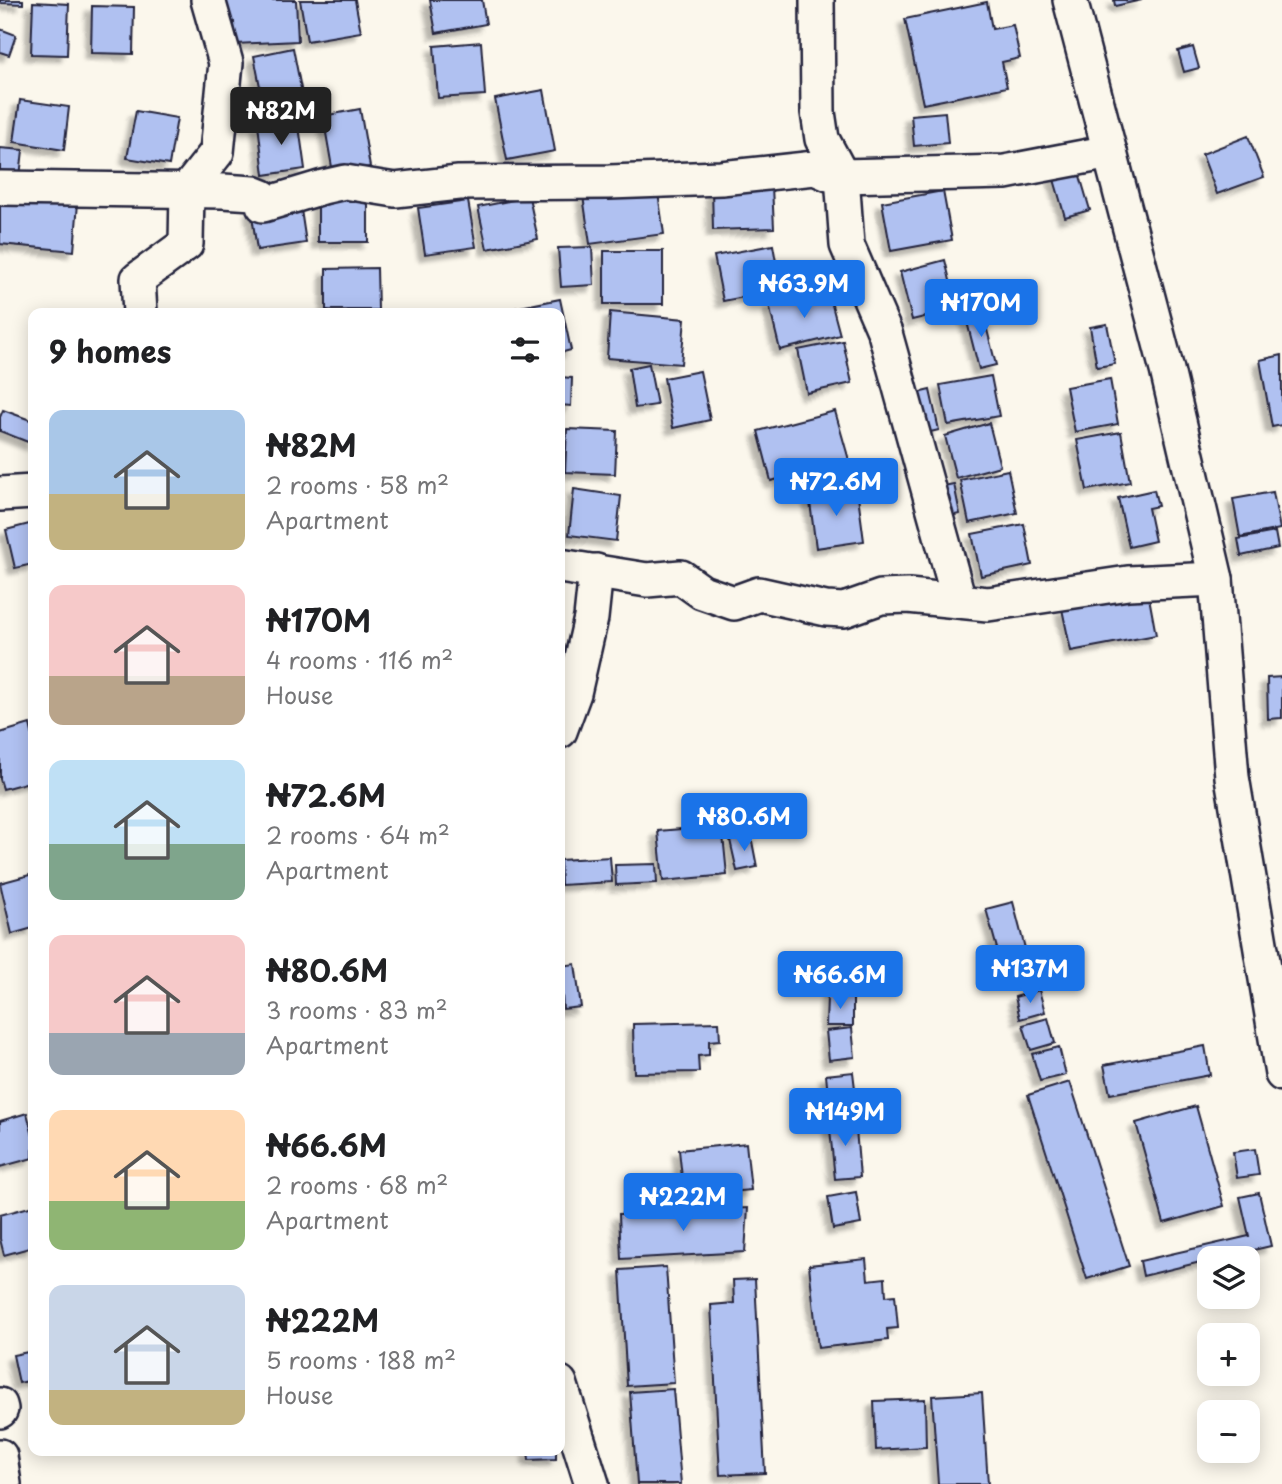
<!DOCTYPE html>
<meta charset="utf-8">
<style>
:root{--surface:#fff;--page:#f2f2f2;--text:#202124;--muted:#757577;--accent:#1a73e8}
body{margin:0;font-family:"Playpen Sans",sans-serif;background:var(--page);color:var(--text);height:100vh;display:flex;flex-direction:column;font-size:26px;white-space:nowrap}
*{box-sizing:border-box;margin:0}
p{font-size:23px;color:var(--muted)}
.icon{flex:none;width:38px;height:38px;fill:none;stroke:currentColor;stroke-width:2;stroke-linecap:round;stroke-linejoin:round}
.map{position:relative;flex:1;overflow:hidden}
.sheet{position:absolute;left:28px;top:308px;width:537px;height:1148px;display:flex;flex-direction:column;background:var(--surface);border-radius:14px;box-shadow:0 4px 18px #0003}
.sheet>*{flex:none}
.fabs{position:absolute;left:1197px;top:1246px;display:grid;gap:14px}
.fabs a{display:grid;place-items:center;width:63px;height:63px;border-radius:14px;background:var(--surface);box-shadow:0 4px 18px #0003;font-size:35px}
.price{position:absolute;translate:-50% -60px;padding:0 16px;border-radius:7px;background:var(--accent);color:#fff;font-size:23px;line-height:46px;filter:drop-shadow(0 2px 4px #0008)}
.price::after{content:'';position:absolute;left:50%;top:42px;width:21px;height:16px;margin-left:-10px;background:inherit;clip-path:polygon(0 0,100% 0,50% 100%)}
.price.active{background:#222;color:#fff}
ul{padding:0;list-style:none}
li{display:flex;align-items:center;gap:21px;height:175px;padding:0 21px}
li span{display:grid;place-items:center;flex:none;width:196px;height:140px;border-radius:14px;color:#555}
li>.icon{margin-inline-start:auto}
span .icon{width:84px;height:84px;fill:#fffc;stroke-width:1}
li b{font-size:30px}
h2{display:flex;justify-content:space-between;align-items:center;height:84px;padding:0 21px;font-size:30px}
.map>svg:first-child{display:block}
</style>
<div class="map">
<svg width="1282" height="1484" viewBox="0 0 1282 1484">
<defs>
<filter id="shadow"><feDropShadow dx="-6" dy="6" stdDeviation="2" flood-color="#0004"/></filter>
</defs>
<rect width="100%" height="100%" fill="#fbf7ec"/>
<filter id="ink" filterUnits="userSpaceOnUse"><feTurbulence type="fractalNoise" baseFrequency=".0143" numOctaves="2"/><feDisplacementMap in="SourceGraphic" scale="14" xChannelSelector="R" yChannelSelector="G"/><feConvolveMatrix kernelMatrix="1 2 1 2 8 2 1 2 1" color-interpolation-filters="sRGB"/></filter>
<g filter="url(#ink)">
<g fill="#b0c1f1" stroke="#22223b" stroke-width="2" filter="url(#shadow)">
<polygon points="0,0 23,0 23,4 0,3"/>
<polygon points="224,0 296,0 298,41 235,44 234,22 225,22"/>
<polygon points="300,0 355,0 361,32 307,41"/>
<polygon points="430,0 482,0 486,24 436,33"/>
<polygon points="1114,0 1142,0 1115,6"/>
<polygon points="33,2 69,4 67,55 31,54"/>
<polygon points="987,2 992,29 1013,25 1020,58 1002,62 1007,87 923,104 905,19"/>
<polygon points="92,6 134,7 133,54 91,53"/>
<polygon points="0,29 16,35 9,55 0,52"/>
<polygon points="481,42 485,95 438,98 434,46"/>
<polygon points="1193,47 1199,68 1184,72 1178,51"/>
<polygon points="293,48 304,104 265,112 254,56"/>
<polygon points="544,90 555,151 507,160 495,99"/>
<polygon points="20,100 69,107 64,150 14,142"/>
<polygon points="360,109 370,167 333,173 323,116"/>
<polygon points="136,111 177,118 169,165 127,158"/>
<polygon points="945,112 948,143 914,146 911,115"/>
<polygon points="298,119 305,169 264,175 258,124"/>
<polygon points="1248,136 1264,177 1217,194 1202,154"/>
<polygon points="0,148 23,150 19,186 0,185"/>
<polygon points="1078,169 1090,210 1065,217 1053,176"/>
<polygon points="657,186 664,234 590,244 583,196"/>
<polygon points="772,186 774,228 713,230 712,187"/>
<polygon points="943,191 952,240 891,251 882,202"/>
<polygon points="0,195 78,203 74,251 0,244"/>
<polygon points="529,197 538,239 487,249 478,207"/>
<rect x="318" y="199" width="50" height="43"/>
<polygon points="468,201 476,247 425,254 418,208"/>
<polygon points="300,203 306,243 257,250 251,209"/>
<polygon points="773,245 781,290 723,301 714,256"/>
<polygon points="592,247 594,285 561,287 558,248"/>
<rect x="604" y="251" width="59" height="53"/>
<polygon points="945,260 957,309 912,320 900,272"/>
<polygon points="377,268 378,310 326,310 326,269"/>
<polygon points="828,290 840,335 780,350 769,305"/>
<polygon points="560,299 571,350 560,353 560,313 491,313"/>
<polygon points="982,310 996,365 979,369 965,314"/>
<polygon points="610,312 685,319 681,364 607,358"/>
<polygon points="1107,324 1115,364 1097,367 1090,327"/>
<polygon points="843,341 852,383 807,393 798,350"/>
<polygon points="1282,355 1282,425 1272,427 1260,360"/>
<polygon points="649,364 657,405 635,408 629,368"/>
<polygon points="700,371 710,420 673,428 664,378"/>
<polygon points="991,376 999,416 948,425 940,385"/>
<polygon points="560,377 572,378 571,406 560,405"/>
<polygon points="1110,379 1118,424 1075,432 1066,387"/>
<polygon points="930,390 939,430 917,435 909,395"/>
<polygon points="3,410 33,421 33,444 0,431 0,417"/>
<polygon points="835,411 849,460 771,481 758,431"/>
<polygon points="989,423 1000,466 956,478 945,436"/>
<polygon points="567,429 617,431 615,474 565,472"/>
<polygon points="1121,432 1130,482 1087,490 1077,440"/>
<polygon points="1008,470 1017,513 969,523 960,480"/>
<polygon points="954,484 960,514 944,517 938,487"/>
<polygon points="857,488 864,541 816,548 809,495"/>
<polygon points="574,489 621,496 616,541 569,535"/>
<polygon points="1154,490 1158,506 1148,508 1155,541 1129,547 1118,498"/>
<polygon points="1273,492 1280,529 1240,537 1233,499"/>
<polygon points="33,523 33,564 15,568 6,530"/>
<polygon points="1024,524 1032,565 981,576 972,534"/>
<polygon points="1275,532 1278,548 1241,556 1238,539"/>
<polygon points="1148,592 1156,635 1071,651 1062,609"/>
<polygon points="1282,677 1282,718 1268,719 1267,678"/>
<polygon points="30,724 33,737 33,781 3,789 0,779 0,733"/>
<polygon points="717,826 718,836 723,835 727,875 663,881 658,831"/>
<polygon points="751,836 757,867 737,871 730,840"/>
<polygon points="610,857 612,882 561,885 560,860"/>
<polygon points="656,864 657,883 616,885 615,865"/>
<polygon points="33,874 33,928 12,934 0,883"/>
<polygon points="1013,902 1027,956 1001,963 986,909"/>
<rect x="828" y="963" width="25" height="30"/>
<polygon points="575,964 581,1007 563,1009 560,966"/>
<polygon points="1039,990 1045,1012 1020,1019 1015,997"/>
<polygon points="827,996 853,996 853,1026 826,1026"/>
<polygon points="1048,1018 1055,1043 1031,1050 1023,1025"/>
<polygon points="719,1022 720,1040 709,1041 709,1055 698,1056 699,1072 634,1073 633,1024"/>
<polygon points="852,1028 855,1057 829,1060 826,1031"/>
<polygon points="1205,1046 1210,1075 1110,1094 1104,1065"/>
<polygon points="1059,1047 1066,1075 1040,1081 1032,1054"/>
<polygon points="853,1072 858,1113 830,1116 826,1075"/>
<polygon points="1070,1082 1129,1266 1087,1279 1028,1095"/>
<polygon points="1196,1106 1224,1206 1164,1223 1136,1123"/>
<polygon points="27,1113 33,1136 33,1158 0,1167 0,1121"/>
<polygon points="855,1117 860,1177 835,1179 829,1120"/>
<polygon points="746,1143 751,1190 684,1196 679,1150"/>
<polygon points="1255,1149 1259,1175 1237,1178 1233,1152"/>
<polygon points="856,1192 861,1224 833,1229 828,1197"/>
<polygon points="1259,1193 1271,1246 1218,1258 1209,1258 1209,1260 1143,1276 1140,1261 1249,1236 1240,1197"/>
<polygon points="33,1206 33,1247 4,1255 0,1239 0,1215"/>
<polygon points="748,1208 745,1252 621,1259 619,1214"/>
<polygon points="866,1259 868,1280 885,1278 886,1296 895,1295 898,1328 887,1329 888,1340 818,1348 809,1265"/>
<polygon points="666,1267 674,1383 627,1386 620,1270"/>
<polygon points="755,1279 765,1473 720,1475 711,1305 734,1303 733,1280"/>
<polygon points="33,1351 33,1380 19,1383 13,1355"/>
<polygon points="673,1389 681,1484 637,1484 630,1392"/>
<polygon points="982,1393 988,1484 938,1484 932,1396"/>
<polygon points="925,1399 926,1447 876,1450 874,1401"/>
<polygon points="528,1451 556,1451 556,1459 529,1460"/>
</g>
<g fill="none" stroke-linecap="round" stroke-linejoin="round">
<defs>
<g id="minor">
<polyline points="817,0 818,112 822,139 842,176 847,245 885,333 959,600"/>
<polyline points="1070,0 1167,370 1216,579 1232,777 1282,1074"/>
<polyline points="0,188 223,191 253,193 263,197 263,205 323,187 345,182 395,190 459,183 609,182 721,178 815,168 829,174 842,176 1005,172 1110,152"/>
<polyline points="140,313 138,279 186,244 187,190 217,152 226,63 208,0"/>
<polyline points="0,494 33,492"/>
<polyline points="560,566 647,580 681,577 702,592 734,603 759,594 826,609 844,610 881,597 908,596 988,604 1128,583 1216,579"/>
<polyline points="560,731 574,693 591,618 596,571"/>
<polyline points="560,1383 592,1484"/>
<polyline points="0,1405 1,1409 0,1411"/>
<polyline points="0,1456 4,1484"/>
</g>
</defs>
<use href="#minor" stroke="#22223b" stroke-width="38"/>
<use href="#minor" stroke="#fbf7ec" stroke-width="33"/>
</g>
</g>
</svg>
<div class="fabs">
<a><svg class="icon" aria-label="layers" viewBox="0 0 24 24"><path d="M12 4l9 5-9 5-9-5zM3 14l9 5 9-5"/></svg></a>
<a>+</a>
<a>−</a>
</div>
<b class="price active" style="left:281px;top:147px">₦82M</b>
<b class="price" style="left:804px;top:320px">₦63.9M</b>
<b class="price" style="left:981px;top:339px">₦170M</b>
<b class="price" style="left:836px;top:518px">₦72.6M</b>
<b class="price" style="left:744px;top:853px">₦80.6M</b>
<b class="price" style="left:1030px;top:1005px">₦137M</b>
<b class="price" style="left:840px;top:1011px">₦66.6M</b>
<b class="price" style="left:845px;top:1148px">₦149M</b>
<b class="price" style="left:683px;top:1233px">₦222M</b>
<section class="sheet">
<h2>9 homes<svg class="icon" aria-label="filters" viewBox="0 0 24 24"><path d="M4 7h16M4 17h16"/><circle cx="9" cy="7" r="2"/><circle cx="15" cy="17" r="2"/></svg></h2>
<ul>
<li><span style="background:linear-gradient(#a9c7e8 60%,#c2b280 0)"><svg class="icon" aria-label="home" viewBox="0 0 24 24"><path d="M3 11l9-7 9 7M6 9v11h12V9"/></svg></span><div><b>₦82M</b><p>2 rooms · 58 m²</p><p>Apartment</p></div></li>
<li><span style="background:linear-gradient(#f6c9c9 65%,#b9a48a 0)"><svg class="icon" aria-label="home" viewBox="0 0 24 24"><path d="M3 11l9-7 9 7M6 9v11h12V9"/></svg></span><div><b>₦170M</b><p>4 rooms · 116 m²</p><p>House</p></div></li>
<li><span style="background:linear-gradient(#bfe0f5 60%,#7fa58c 0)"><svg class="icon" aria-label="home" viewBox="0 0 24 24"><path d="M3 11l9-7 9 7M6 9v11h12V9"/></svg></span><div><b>₦72.6M</b><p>2 rooms · 64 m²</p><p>Apartment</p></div></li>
<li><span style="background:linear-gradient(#f6c9c9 70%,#9aa5b1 0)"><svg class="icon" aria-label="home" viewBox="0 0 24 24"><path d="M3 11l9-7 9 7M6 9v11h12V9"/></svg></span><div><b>₦80.6M</b><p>3 rooms · 83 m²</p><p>Apartment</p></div></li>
<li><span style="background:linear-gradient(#ffd9b3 65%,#8fb573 0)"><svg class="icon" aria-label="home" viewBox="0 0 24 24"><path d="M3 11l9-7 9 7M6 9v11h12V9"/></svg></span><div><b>₦66.6M</b><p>2 rooms · 68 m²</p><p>Apartment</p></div></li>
<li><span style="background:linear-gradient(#c9d6e8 75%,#c2b280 0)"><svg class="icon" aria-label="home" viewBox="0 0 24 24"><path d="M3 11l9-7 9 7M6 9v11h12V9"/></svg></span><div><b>₦222M</b><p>5 rooms · 188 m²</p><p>House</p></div></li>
</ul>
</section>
</div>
